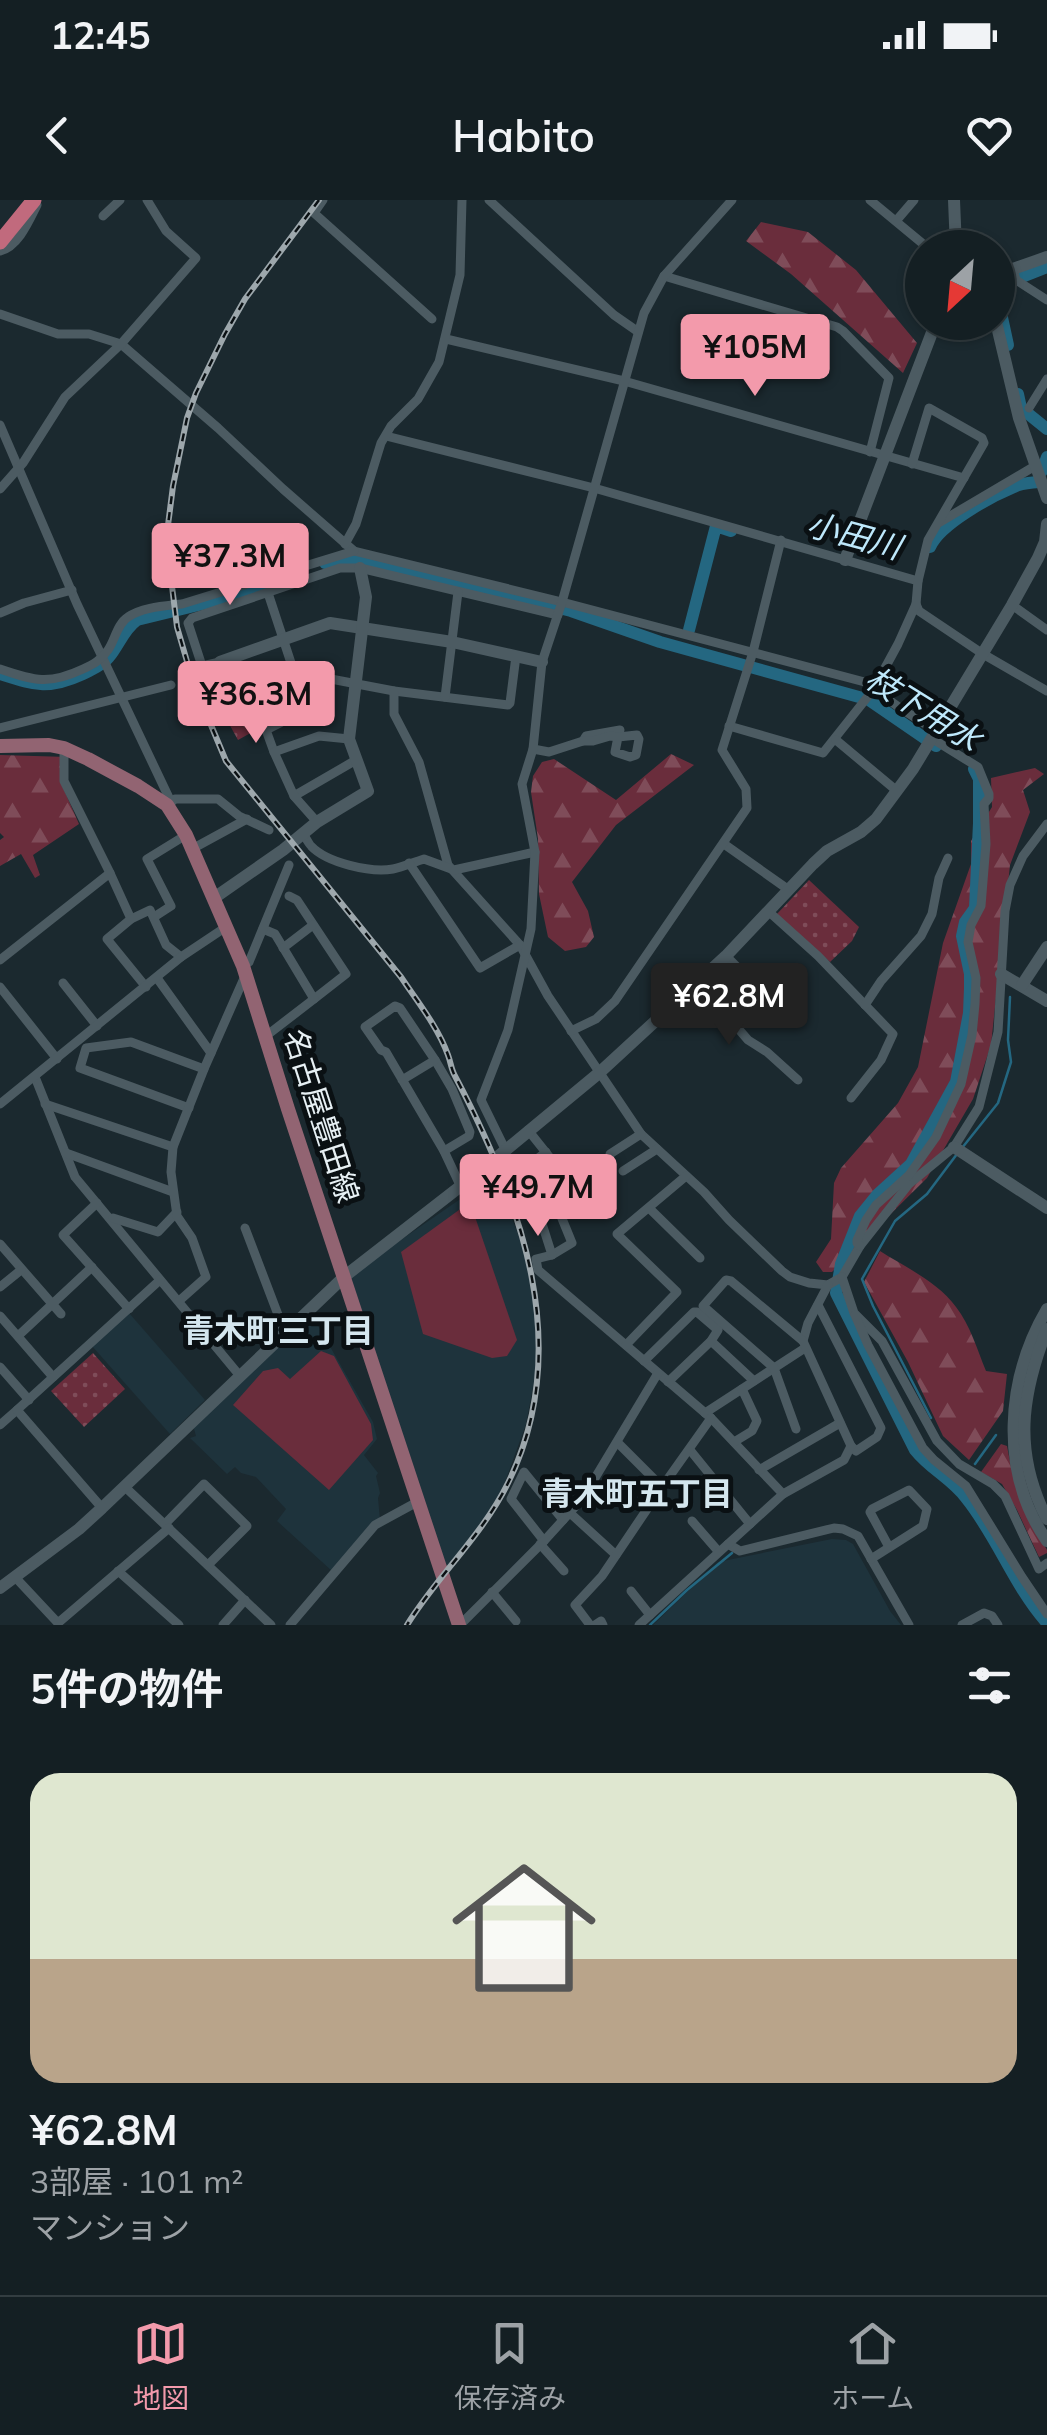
<!DOCTYPE html>
<html lang="ja">
<meta charset="utf-8">
<style>
:root{--surface:#141f23;--page:#212c30;--text:#f1f3f6;--muted:#9da2a6;--line:#333d41;--accent:#f39aab}
body{margin:0;font-family:Mulish,"Noto Sans JP",sans-serif;background:var(--page);color:var(--text);height:100vh;display:flex;flex-direction:column;font-size:38px;white-space:nowrap}
*{box-sizing:border-box;margin:0}
p{font-size:32px;color:var(--muted)}
.icon{flex:none;width:55px;height:55px;fill:none;stroke:currentColor;stroke-width:2;stroke-linecap:round;stroke-linejoin:round}
.map{position:relative;height:1425px;overflow:hidden}
.panel{display:flex;flex-direction:column;background:var(--surface);flex:1}
.panel>*{flex:none}
.needle{width:65px;rotate:206deg}
.controls{position:absolute;left:905px;top:30px;display:grid;gap:20px}
.controls a{display:grid;place-items:center;width:110px;height:110px;border-radius:50%;background:var(--surface);box-shadow:0 2px 8px #0004,0 0 0 2px var(--line);font-size:50px}
.price{position:absolute;translate:-50% -85px;padding:0 22px;border-radius:10px;background:var(--accent);color:#111;font-size:32px;line-height:65px;filter:drop-shadow(0 2px 5px #0008)}
.price::after{content:'';position:absolute;left:50%;top:60px;width:30px;height:22px;margin-left:-15px;background:inherit;clip-path:polygon(0 0,100% 0,50% 100%)}
.price.current{background:#222;color:#fff}
ul{padding:0;list-style:none}
li{display:grid;align-content:center;gap:20px;height:530px;padding:0 30px}
li span{display:grid;place-items:center;height:310px;border-radius:30px;color:#555}
li>.icon{margin-inline-start:auto}
span .icon{width:180px;height:180px;fill:#fffc;stroke-width:1}
li b{font-size:42px}
h2{display:flex;justify-content:space-between;align-items:center;height:120px;padding:0 30px;font-size:42px}
.status{display:flex;justify-content:space-between;align-items:center;height:70px;padding:0 50px;background:var(--surface);direction:ltr}
.status svg{height:28px;fill:currentColor}
header{display:flex;justify-content:space-between;align-items:center;height:130px;padding:0 30px;background:var(--surface);font-size:45px;font-weight:600}
.menu{display:flex;justify-content:space-around;align-items:center;height:140px;border-top:2px solid var(--line);background:var(--surface);font-size:28px;color:var(--muted)}
.menu a{display:grid;justify-items:center;gap:5px}
.menu .current{color:var(--accent)}
.map>svg:first-child{display:block}
</style>
<div class="status"><b>12:45</b><svg viewBox="0 0 49 12"><path d="M0 12V9h3v3zM5 12V6h3v6zM10 12V3h3v9zM15 12V0h3v12zM26 1h20v11H26zM47 4h2v5h-2z"/></svg></div>
<header><svg class="icon" aria-label="back" viewBox="0 0 24 24"><path d="M15 5l-7 7 7 7"/></svg>Habito<svg class="icon" aria-label="heart" viewBox="0 0 24 24"><path d="M12 20l-8-8c-3-5 5-10 8-4 3-6 11-1 8 4z"/></svg></header>
<div class="map">
<svg width="1047" height="1425" viewBox="0 0 1047 1425">
<defs>
<pattern id="forest-firs" width="22" height="20" patternUnits="userSpaceOnUse" patternTransform="scale(2.5)"><rect width="22" height="20" fill="#6a2d3c"/><path d="M5 1l3.5 6h-7zM16 11l3.5 6h-7z" fill="#7f4c59"/></pattern>
<pattern id="park-dots" width="8" height="8" patternUnits="userSpaceOnUse" patternTransform="scale(2.5)"><rect width="8" height="8" fill="#6a2d3c"/><path d="M2 2h.1M6 6h.1" fill="none" stroke="#7f4c59" stroke-width="1.8" stroke-linecap="round"/></pattern>
</defs>
<rect width="100%" height="100%" fill="#1b292f"/>
<g fill="#1e333c">
<polygon points="494,973 522,1044 532,1087 537,1142 535,1176 526,1224 505,1282 487,1317 445,1369 351,1080 353,1073 469,993"/>
<polygon points="129,1113 205,1200 170,1234 92,1146"/>
<polygon points="312,1115 373,1222 377,1239 364,1255 378,1273 376,1276 380,1293 378,1298 380,1320 332,1371 277,1321 286,1309 256,1277 241,1273 235,1267 227,1274 190,1238 196,1236 193,1225"/>
<polygon points="832,1339 846,1340 853,1344 890,1411 901,1425 653,1425 718,1362"/>
</g>
<g fill="#6a2d3c">
<polygon points="470,1002 517,1140 507,1156 492,1158 423,1134 401,1052"/>
<polygon points="321,1151 334,1156 371,1224 373,1240 329,1290 233,1205 263,1171 278,1168 290,1179"/>
</g>
<g fill="url(#forest-firs)">
<polygon points="761,22 808,32 856,70 917,143 903,173 791,74 746,41"/>
<polygon points="671,554 694,565 616,625 572,682 588,711 594,737 586,747 565,751 548,737 539,694 538,639 531,592 533,576 542,562 554,559 616,600"/>
<polygon points="0,555 68,557 61,583 79,624 33,655 40,675 35,678 21,654 0,666 0,640 4,637 0,633"/>
<polygon points="1035,568 1044,574 1023,590 1030,612 1010,665 991,845 973,899 927,978 832,1072 823,1072 816,1062 831,1039 834,983 841,968 898,903 918,867 943,743 971,664 971,641 992,607 991,578"/>
<path d="M880 1051C905 1067 938 1082 956 1107 970 1125 977 1149 986 1171L1007 1174 1003 1211 969 1260 943 1236 908 1162 864 1082Z"/>
<path d="M1001 1244 1007 1246C1014 1286 1026 1315 1047 1350V1353L1039 1357 1017 1310 1002 1284 981 1272Z"/>
</g>
<g fill="url(#park-dots)">
<polygon points="291,477 289,512 238,540 217,502"/>
<polygon points="809,680 859,727 852,741 830,762 776,715"/>
<polygon points="93,1153 125,1189 84,1227 51,1191"/>
</g>
<g fill="none" stroke-linecap="round" stroke-linejoin="round">
<g stroke="#246781" stroke-width="2.5">
<polyline points="962,948 998,903 1011,862 1008,840 1010,797"/>
<polyline points="931,1218 873,1106 862,1079 895,1021 927,994 957,954"/>
<polyline points="975,1264 996,1235"/>
<polyline points="650,1425 687,1390 732,1353"/>
</g>
<g stroke="#246781" stroke-width="12">
<polyline points="1022,77 1047,67"/>
<polyline points="998,88 1012,82"/>
<polyline points="998,99 1008,145"/>
<polyline points="1018,194 1021,208 1047,229"/>
<polyline points="1042,271 1047,257"/>
<path d="M930 347C940 324 990 297 1014 287 1021 283 1030 283 1038 282"/>
<polyline points="325,363 349,359 372,361 488,390 571,411 660,442 859,497 869,500 936,546"/>
<polyline points="689,430 716,326 731,331"/>
<path d="M0 474C35 485 48 490 83 474 92 469 102 466 109 457 119 445 124 429 137 420L219 400 292 374"/>
<path d="M974 569 979 579V623L975 708 965 722 962 736 970 774V788L969 813 956 882 911 964 877 995 860 1016 841 1064 836 1093 915 1250C930 1269 952 1279 966 1298 997 1336 1014 1386 1047 1423"/>
</g>
<g stroke="#4c5b62" stroke-width="9">
<polyline points="323,0 314,13 432,119"/>
<polyline points="489,0 614,115 637,131"/>
<polyline points="870,0 928,48"/>
<polyline points="103,16 120,0"/>
<polyline points="896,21 914,0"/>
<path d="M0 51C18 47 29 21 37 5"/>
<polyline points="1013,69 1016,80 1047,100"/>
<polyline points="664,76 837,127 843,131 889,178 870,252"/>
<path d="M0 114 58 134H89L121 144 218 228 283 289 354 351 562 402 876 485C889 506 916 516 936 531L939 530"/>
<polyline points="446,139 624,181 964,278"/>
<polyline points="1029,208 1047,179"/>
<polyline points="0,225 77,404 171,602"/>
<polyline points="386,236 594,288 918,381"/>
<polyline points="0,289 23,263 65,197 121,144 196,58 166,31 147,0"/>
<polyline points="940,322 1035,266"/>
<polyline points="345,344 356,324 381,243 391,226 418,199 439,162 460,75 462,0"/>
<polyline points="268,393 294,472 293,512 280,523 266,530 274,552"/>
<polyline points="916,404 919,411 983,454 1047,491"/>
<polyline points="1012,405 1047,430"/>
<polyline points="0,413 24,403 72,390"/>
<polyline points="516,456 510,503 508,505 394,491 294,472 231,494 220,462 202,466 188,423 192,418 340,368 360,368 558,415"/>
<path d="M0 469C35 481 49 485 83 469 94 464 101 460 108 450 115 440 117 424 128 417 142 407 165 406 182 404L354 351"/>
<polyline points="394,491 394,514 419,562 448,665 520,745 548,796 641,934 704,992 729,1020 782,1071 790,1077 809,1083 828,1085 842,1077 860,1046 909,984 954,947 979,907 998,832 1005,711 1010,685 1023,656 1047,624"/>
<polyline points="445,497 458,392"/>
<polyline points="729,526 823,553 873,490 898,444 916,404 918,381 928,340 984,243 982,238 929,208 912,264"/>
<polyline points="0,528 171,485"/>
<polyline points="836,540 897,591"/>
<polyline points="583,541 586,536 620,530"/>
<polyline points="64,548 64,581 110,673"/>
<polyline points="533,549 549,552 583,541 593,541 610,536 618,537 615,552 630,557 636,555 639,539 637,535 618,537"/>
<polyline points="294,596 356,560"/>
<polyline points="169,604 175,599 218,599 239,616 269,630"/>
<polyline points="317,622 294,596 274,552 319,536 349,539"/>
<path d="M303 633C303 633 310 646 311 646 327 663 371 673 393 669 403 667 414 662 424 659L454 670 535 652"/>
<polyline points="724,644 789,690"/>
<polyline points="192,649 247,619"/>
<polyline points="409,663 480,768 520,745"/>
<polyline points="289,696 297,700 346,774 314,799"/>
<polyline points="768,711 818,756 893,834 881,860 851,898"/>
<polyline points="154,717 171,706 147,659 186,635"/>
<polyline points="263,729 275,734 314,799 266,836"/>
<polyline points="283,748 313,725"/>
<polyline points="726,756 747,777"/>
<polyline points="0,760 110,673 131,719"/>
<polyline points="243,766 249,762 289,665"/>
<polyline points="157,778 211,853"/>
<polyline points="698,782 748,840 767,852 798,880"/>
<polyline points="63,783 97,826"/>
<polyline points="0,787 57,859"/>
<polyline points="146,787 107,739 131,719 150,710 166,745 181,757"/>
<polyline points="865,805 881,781 921,736 932,714 939,678 948,658"/>
<polyline points="571,831 596,819 615,801 747,608 746,589 722,550 753,452 781,340"/>
<polyline points="435,860 452,889 470,932 469,936 444,951"/>
<polyline points="35,877 75,977 240,1176"/>
<polyline points="402,880 435,860 400,808 395,806 365,827 381,850 386,852 444,951 460,985"/>
<polyline points="0,904 181,757 226,727"/>
<polyline points="45,904 173,947"/>
<polyline points="189,908 80,868 86,848 131,842 204,869"/>
<polyline points="528,930 567,979 552,994 572,1043 552,1055 536,1059 538,1070 711,1218 783,1294"/>
<polyline points="505,949 481,900 508,830 531,729 535,652 522,584 533,549 542,462 562,402 644,113 664,76 732,0"/>
<polyline points="546,952 521,971 521,974 531,989 552,1055"/>
<polyline points="66,953 173,992"/>
<polyline points="610,954 641,934"/>
<polyline points="623,971 657,949"/>
<polyline points="97,1003 63,1035 129,1109"/>
<polyline points="650,1009 700,1058"/>
<polyline points="113,1018 158,1032 177,1012"/>
<polyline points="245,1028 285,1133"/>
<polyline points="0,1044 61,1114"/>
<polyline points="860,1046 857,1043 857,1040 866,1020 876,1005 909,975 936,937 961,884 972,835 975,804 976,778 968,742 971,725 981,706 986,644 984,604 989,598 989,594 978,567 931,538"/>
<polyline points="842,1077 854,1113 882,1141 937,1241 959,1264 993,1284 1005,1296 1039,1369 1047,1363"/>
<polyline points="0,1087 21,1070"/>
<polyline points="179,1101 206,1077 192,1038 177,1016 171,972 173,947 204,869 245,776"/>
<polyline points="818,1105 881,1228 877,1237 856,1251 851,1246"/>
<polyline points="855,1115 868,1145 923,1248 934,1260 966,1286 1022,1377 1047,1414"/>
<polyline points="0,1116 53,1177"/>
<polyline points="18,1136 92,1067"/>
<polyline points="711,1141 754,1181"/>
<polyline points="803,1141 808,1123 828,1085"/>
<polyline points="626,1145 677,1092 617,1034 686,976"/>
<polyline points="644,1161 694,1112 697,1112 718,1130 711,1141 668,1182"/>
<polyline points="0,1167 29,1200"/>
<polyline points="705,1213 805,1148"/>
<polyline points="0,1225 17,1210"/>
<polyline points="734,1242 752,1231 757,1221 742,1189"/>
<polyline points="618,1243 662,1287"/>
<polyline points="690,1250 750,1324"/>
<polyline points="759,1270 840,1223"/>
<polyline points="125,1287 271,1425"/>
<polyline points="102,1308 17,1210 160,1080"/>
<polyline points="570,1313 616,1355"/>
<polyline points="692,1321 718,1351"/>
<polyline points="165,1324 204,1284 247,1326 208,1365"/>
<polyline points="544,1341 511,1299 524,1272 563,1320"/>
<polyline points="540,1344 564,1371"/>
<polyline points="728,1344 740,1351 834,1328 843,1329 858,1336 909,1425"/>
<polyline points="871,1359 923,1326 927,1309 909,1290 872,1309 870,1312 889,1347"/>
<polyline points="118,1371 179,1425"/>
<polyline points="15,1377 58,1423 169,1328"/>
<polyline points="631,1391 650,1415"/>
<polyline points="492,1392 516,1421"/>
<polyline points="223,1425 245,1400"/>
<polyline points="290,1425 375,1325 419,1301"/>
<polyline points="460,1425 544,1341 583,1298 658,1173"/>
<polyline points="590,1425 575,1405 602,1376 662,1287 711,1218"/>
<polyline points="595,1425 601,1421 603,1425"/>
<polyline points="639,1425 783,1294 844,1260 851,1246 803,1141 731,1081 726,1080 703,1106 774,1168 796,1229"/>
<polyline points="962,1425 984,1413 992,1416 998,1425"/>
</g>
<g stroke="#4c5b62" stroke-width="12">
<polyline points="954,0 956,48"/>
<polyline points="998,71 1013,69 1047,57"/>
<polyline points="996,122 1019,218 1047,298"/>
<polyline points="845,360 936,122"/>
<polyline points="220,462 330,423 452,442 542,462"/>
<polyline points="214,698 283,650 317,622 368,591 349,539 366,397 360,368"/>
<polyline points="1001,774 1047,801"/>
<polyline points="1022,785 1047,747"/>
<polyline points="954,947 1047,1008"/>
<path d="M1047 1109C1006 1179 999 1272 1047 1341"/>
<path d="M1047 1129C1021 1195 1013 1253 1047 1319"/>
<polyline points="0,1388 79,1329 102,1308 345,1076 484,968 599,873 726,756 813,664 827,651 861,632 876,619 913,569 1012,405 1038,358 1045,342 1047,324"/>
</g>
<polyline stroke="#926472" stroke-width="14" points="0,546 49,545 64,548 88,559 138,586 167,605 186,635 243,766 288,909 459,1425"/>
<polyline stroke="#c16a7d" stroke-width="15" points="0,42 34,0"/>
<defs>
<path id="rail" d="M319 0 245 99 225 134 196 193 187 218 173 286 167 333 170 370 177 427 193 482 226 561 401 777C417 801 438 827 448 855 451 863 451 869 455 876 521 1001 575 1147 508 1283 482 1336 438 1375 407 1425"/>
</defs>
<use href="#rail" stroke="#9da7ac" stroke-width="6"/>
<use href="#rail" stroke="#0a1013" stroke-width="2.5" stroke-dasharray="8" stroke-linecap="butt"/>
</g>
<g text-anchor="middle" stroke-width="10" stroke-linejoin="round" paint-order="stroke">
<g font-size="30" fill="#e7f0f4" stroke="#0a1013">
<text transform="translate(321 916) rotate(72)" y="10">名古屋豊田線</text>
</g>
<g font-size="32" font-style="italic" fill="#bee8fb" stroke="#0a1013">
<text transform="translate(854 336) rotate(15)" y="11">小田川</text>
<text transform="translate(923 509) rotate(32)" y="11">枝下用水</text>
</g>
<g font-size="32" font-weight="bold" fill="#d4e6ee" stroke="#0a1013">
<text x="278" y="1142">青木町三丁目</text>
<text x="637" y="1305">青木町五丁目</text>
</g>
</g>
</svg>
<div class="controls">
<a><svg class="needle" viewBox="-14 -14 28 28"><path d="M0-13l5 13h-10z" fill="#e53935"/><path d="M0 13l5-13h-10z" fill="#9da2a6"/></svg></a>
</div>
<b class="price" style="left:755px;top:199px">¥105M</b>
<b class="price" style="left:230px;top:408px">¥37.3M</b>
<b class="price" style="left:256px;top:546px">¥36.3M</b>
<b class="price current" style="left:729px;top:848px">¥62.8M</b>
<b class="price" style="left:538px;top:1039px">¥49.7M</b>
</div>
<section class="panel">
<h2>5件の物件<svg class="icon" aria-label="filters" viewBox="0 0 24 24"><path d="M4 7h16M4 17h16"/><circle cx="9" cy="7" r="2"/><circle cx="15" cy="17" r="2"/></svg></h2>
<ul>
<li><span style="background:linear-gradient(#dfe7d0 60%,#b9a48a 0)"><svg class="icon" aria-label="home" viewBox="0 0 24 24"><path d="M3 11l9-7 9 7M6 9v11h12V9"/></svg></span><div><b>¥62.8M</b><p>3部屋 · 101 m²</p><p>マンション</p></div></li>
</ul>
</section>
<nav class="menu">
<a class="current"><svg class="icon" aria-label="map" viewBox="0 0 24 24"><path d="M3 6l6-2 6 2 6-2v14l-6 2-6-2-6 2zM9 4v14M15 6v14"/></svg>地図</a>
<a><svg class="icon" aria-label="saved" viewBox="0 0 24 24"><path d="M7 4h10v16l-5-4-5 4z"/></svg>保存済み</a>
<a><svg class="icon" aria-label="home" viewBox="0 0 24 24"><path d="M3 11l9-7 9 7M6 9v11h12V9"/></svg>ホーム</a>
</nav>
